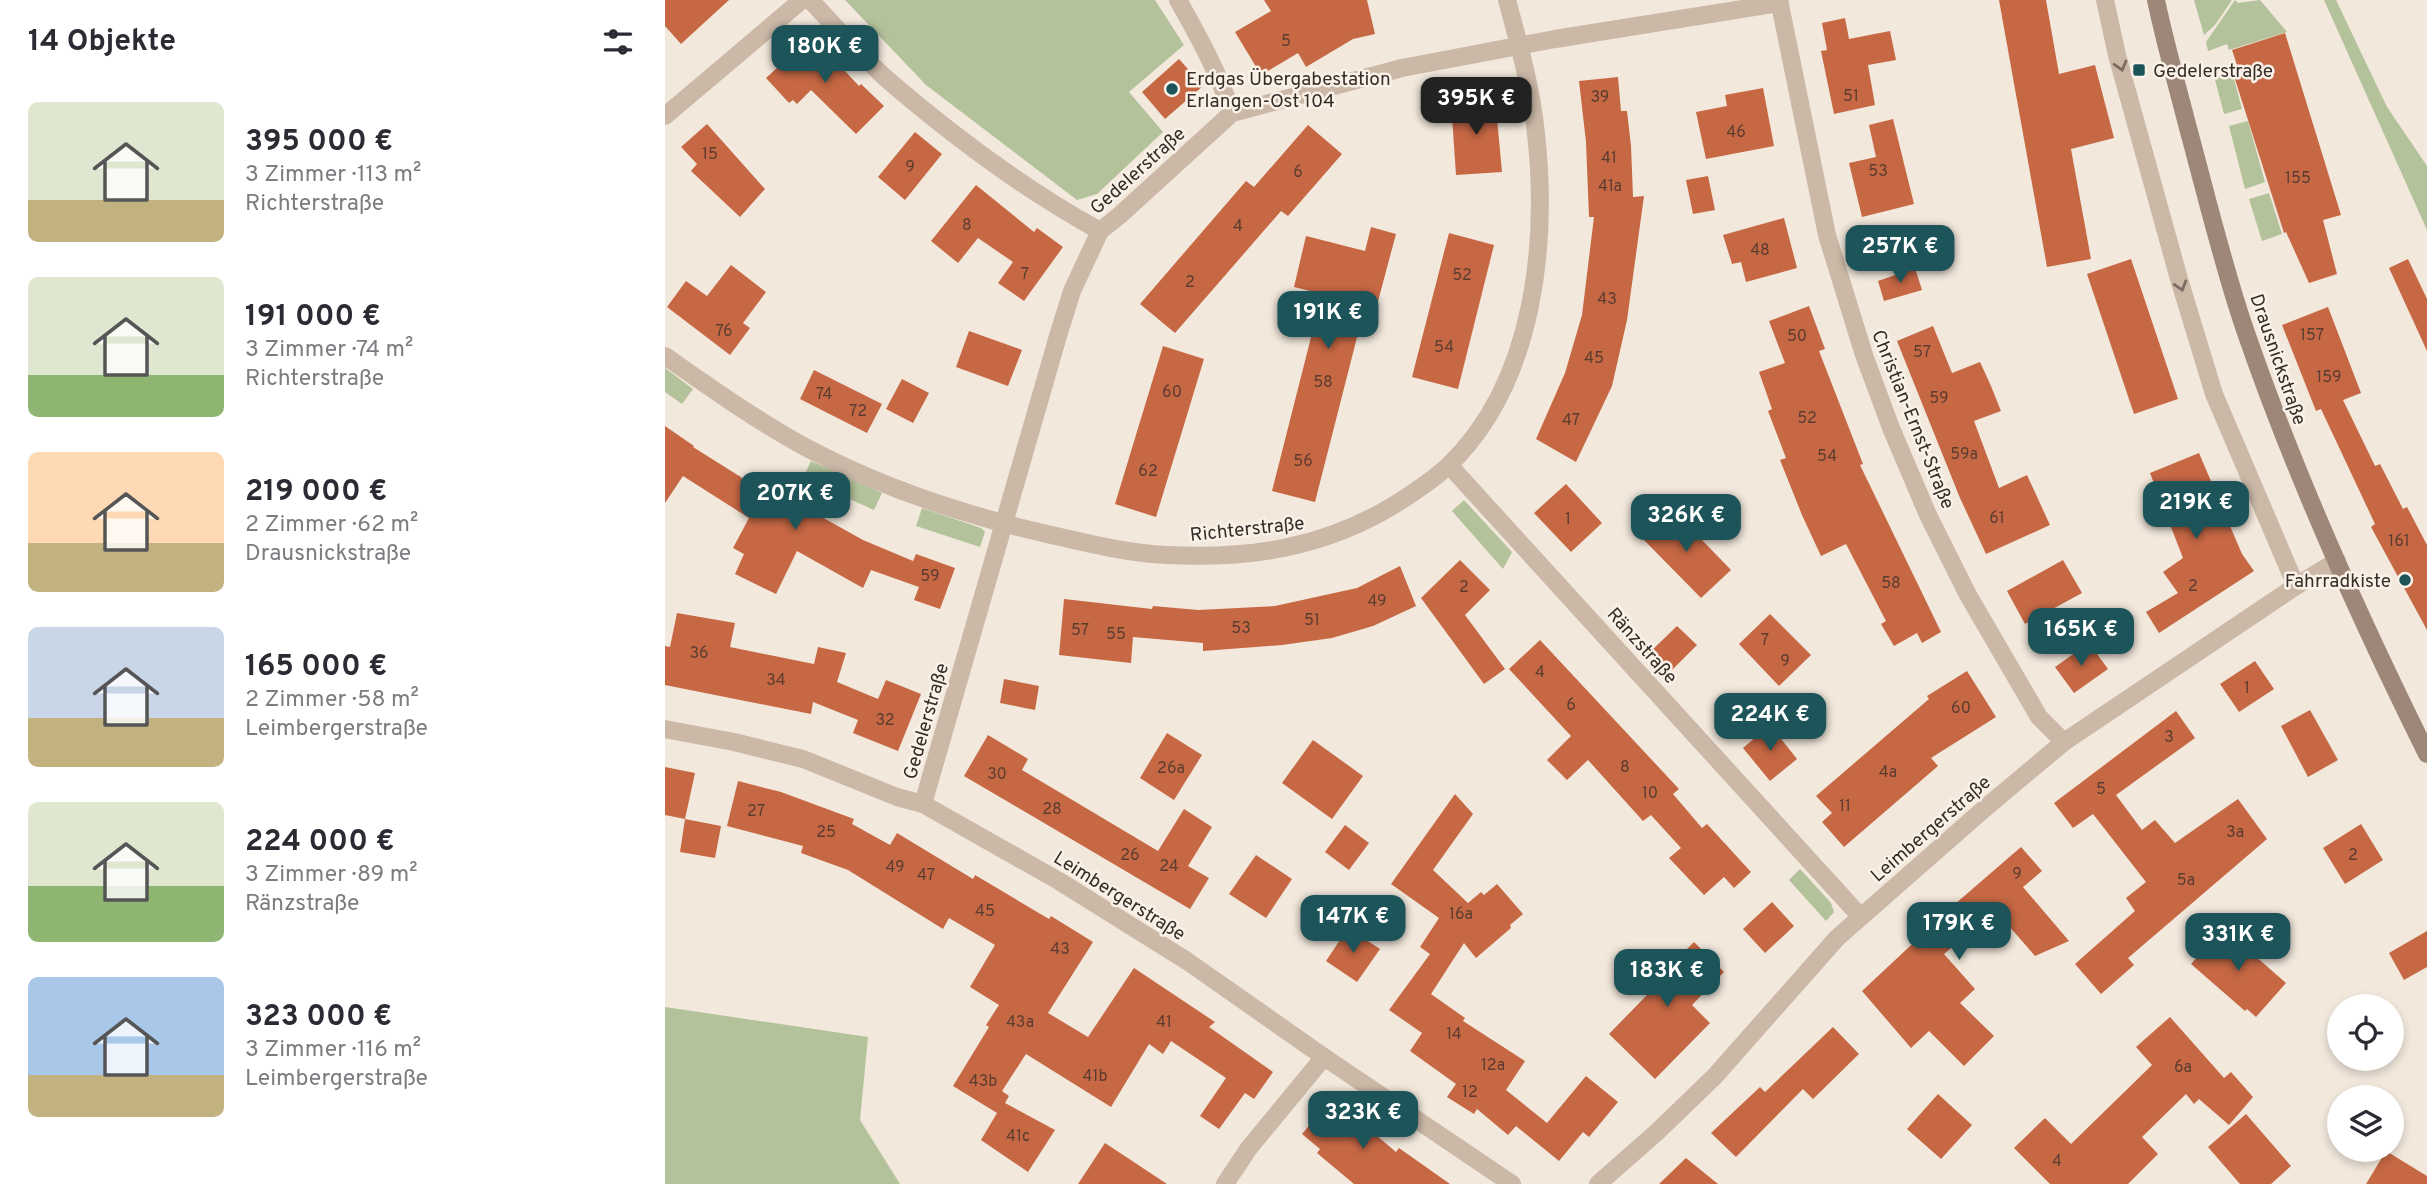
<!DOCTYPE html>
<html lang="de">
<meta charset="utf-8">
<style>
:root{--surface:#fff;--page:#f7f7f7;--text:#2b2b33;--muted:#7c7c81;--accent:#1d5459}
body{margin:0;font-family:Overpass,sans-serif;background:var(--page);color:var(--text);height:100vh;display:flex;flex-direction:column;font-size:26px;white-space:nowrap}
*{box-sizing:border-box;margin:0}
p{font-size:23px;color:var(--muted)}
.icon{flex:none;width:38px;height:38px;fill:none;stroke:currentColor;stroke-width:2;stroke-linecap:round;stroke-linejoin:round}
.map{position:relative;flex:1;overflow:hidden}
.drawer{display:flex;flex-direction:column;background:var(--surface);width:665px}
.drawer>*{flex:none}
.fabs{position:absolute;left:1662px;top:994px;display:grid;gap:14px}
.fabs a{display:grid;place-items:center;width:77px;height:77px;border-radius:50%;background:var(--surface);box-shadow:0 4px 10px #0003;font-size:35px}
.price{position:absolute;translate:-50% -60px;padding:0 16px;border-radius:14px;background:var(--accent);color:#fff;font-size:23px;line-height:46px;filter:drop-shadow(0 2px 4px #0008)}
.price::after{content:'';position:absolute;left:50%;top:42px;width:21px;height:16px;margin-left:-10px;background:inherit;clip-path:polygon(0 0,100% 0,50% 100%)}
.price.current{background:#222;color:#fff}
ul{padding:0;list-style:none}
li{display:flex;align-items:center;gap:21px;height:175px;padding:0 28px}
li span{display:grid;place-items:center;flex:none;width:196px;height:140px;border-radius:10px;color:#555}
li>.icon{margin-inline-start:auto}
span .icon{width:84px;height:84px;fill:#fffc;stroke-width:1}
li b{font-size:30px}
h2{display:flex;justify-content:space-between;align-items:center;height:84px;padding:0 28px;font-size:30px}
main{display:flex;flex:1;min-height:0}
.map>svg:first-child{display:block}
</style>
<main>
<section class="drawer">
<h2>14 Objekte<svg class="icon" aria-label="filters" viewBox="0 0 24 24"><path d="M4 7h16M4 17h16"/><circle cx="9" cy="7" r="2"/><circle cx="15" cy="17" r="2"/></svg></h2>
<ul>
<li><span style="background:linear-gradient(#dfe7d0 70%,#c2b280 0)"><svg class="icon" aria-label="home" viewBox="0 0 24 24"><path d="M3 11l9-7 9 7M6 9v11h12V9"/></svg></span><div><b>395 000 €</b><p>3 Zimmer · 113 m²</p><p>Richterstraße</p></div></li>
<li><span style="background:linear-gradient(#dfe7d0 70%,#8fb573 0)"><svg class="icon" aria-label="home" viewBox="0 0 24 24"><path d="M3 11l9-7 9 7M6 9v11h12V9"/></svg></span><div><b>191 000 €</b><p>3 Zimmer · 74 m²</p><p>Richterstraße</p></div></li>
<li><span style="background:linear-gradient(#ffd9b3 65%,#c2b280 0)"><svg class="icon" aria-label="home" viewBox="0 0 24 24"><path d="M3 11l9-7 9 7M6 9v11h12V9"/></svg></span><div><b>219 000 €</b><p>2 Zimmer · 62 m²</p><p>Drausnickstraße</p></div></li>
<li><span style="background:linear-gradient(#c9d6e8 65%,#c2b280 0)"><svg class="icon" aria-label="home" viewBox="0 0 24 24"><path d="M3 11l9-7 9 7M6 9v11h12V9"/></svg></span><div><b>165 000 €</b><p>2 Zimmer · 58 m²</p><p>Leimbergerstraße</p></div></li>
<li><span style="background:linear-gradient(#dfe7d0 60%,#8fb573 0)"><svg class="icon" aria-label="home" viewBox="0 0 24 24"><path d="M3 11l9-7 9 7M6 9v11h12V9"/></svg></span><div><b>224 000 €</b><p>3 Zimmer · 89 m²</p><p>Ränzstraße</p></div></li>
<li><span style="background:linear-gradient(#a9c7e8 70%,#c2b280 0)"><svg class="icon" aria-label="home" viewBox="0 0 24 24"><path d="M3 11l9-7 9 7M6 9v11h12V9"/></svg></span><div><b>323 000 €</b><p>3 Zimmer · 116 m²</p><p>Leimbergerstraße</p></div></li>
</ul>
</section>
<div class="map">
<svg width="1762" height="1184" viewBox="0 0 1762 1184">
<rect width="100%" height="100%" fill="#f2e8dc"/>
<g fill="#b4c29b">
<polygon points="180,0 490,0 519,45 464,92 498,132 432,194 412,200 261,85"/>
<polygon points="1529,0 1567,0 1550,25 1539,35"/>
<polygon points="1570,0 1573,3 1595,0 1622,32 1564,50 1562,44 1543,51 1541,42"/>
<polygon points="1659,0 1671,0 1722,107 1762,166 1762,230"/>
<polygon points="1567,72 1577,109 1559,114 1549,76"/>
<polygon points="1583,121 1600,182 1580,189 1564,126"/>
<polygon points="1604,193 1617,234 1597,241 1584,199"/>
<polygon points="0,368 28,389 17,404 0,392"/>
<polygon points="146,461 217,493 209,510 138,478"/>
<polygon points="799,500 847,552 838,569 787,511"/>
<polygon points="257,508 316,528 320,532 315,547 251,526"/>
<polygon points="1135,869 1166,903 1169,912 1161,921 1124,880"/>
<polygon points="0,1007 203,1037 195,1120 235,1184 0,1184"/>
</g>
<g fill="#c76845">
<polygon points="0,0 64,0 16,44 0,26"/>
<polygon points="599,0 702,0 710,34 688,39 641,67 633,53 596,75 570,32 606,11"/>
<polygon points="1334,0 1381,0 1394,74 1430,65 1449,138 1406,149 1426,259 1382,267"/>
<polygon points="1180,18 1184,39 1225,31 1231,60 1203,65 1210,105 1169,114 1156,51 1162,50 1157,23"/>
<polygon points="1620,33 1676,215 1658,220 1672,274 1644,283 1621,232 1619,233 1568,73 1574,71 1567,50"/>
<polygon points="147,36 194,86 196,84 219,106 191,134 146,90 132,104 128,100 124,103 101,78"/>
<polygon points="514,59 538,86 500,119 477,92"/>
<polygon points="953,77 956,111 962,111 966,146 968,197 979,196 962,320 947,386 911,462 871,439 900,373 917,315 929,217 924,217 921,142 914,81"/>
<polygon points="1098,88 1109,146 1041,159 1031,112 1062,106 1060,95"/>
<polygon points="830,97 837,172 791,175 786,101"/>
<polygon points="1228,119 1249,204 1197,217 1184,163 1211,157 1204,125"/>
<polygon points="42,124 100,189 75,217 26,171 32,164 16,147"/>
<polygon points="643,125 677,154 623,216 616,211 510,333 475,304 581,181 589,187"/>
<polygon points="250,132 277,154 240,200 213,177"/>
<polygon points="1043,176 1050,210 1028,214 1021,180"/>
<polygon points="311,185 369,232 372,228 398,247 359,301 333,283 348,262 313,238 293,263 266,241"/>
<polygon points="1119,218 1132,268 1081,282 1076,262 1067,264 1058,235"/>
<polygon points="706,227 731,234 712,305 701,302 650,502 607,491 657,294 629,287 641,236 700,251"/>
<polygon points="784,233 829,245 793,389 747,377"/>
<polygon points="1466,259 1513,399 1469,414 1422,274"/>
<polygon points="1743,259 1762,299 1762,351 1724,268"/>
<polygon points="66,265 101,292 78,323 85,328 65,355 2,307 21,281 42,296"/>
<polygon points="1250,268 1257,290 1219,301 1213,281"/>
<polygon points="1144,306 1160,349 1154,351 1198,464 1195,465 1276,632 1257,643 1252,633 1229,646 1216,624 1221,621 1181,544 1156,556 1137,515 1115,460 1121,458 1103,411 1107,409 1094,372 1120,363 1104,321"/>
<polygon points="1663,307 1696,393 1678,400 1710,466 1715,464 1738,509 1742,507 1762,545 1762,630 1706,527 1710,524 1656,409 1651,411 1617,325"/>
<polygon points="1268,326 1287,373 1315,362 1326,386 1336,411 1309,421 1334,488 1362,475 1385,525 1321,554 1295,498 1232,341"/>
<polygon points="304,331 357,350 343,386 291,367"/>
<polygon points="498,346 539,359 491,517 450,504"/>
<polygon points="149,370 217,404 202,433 135,399"/>
<polygon points="237,379 264,393 248,423 221,409"/>
<polygon points="0,426 29,446 28,447 98,491 101,486 198,540 248,561 251,554 290,568 275,609 249,600 254,587 206,570 198,588 132,551 111,594 70,574 79,554 68,548 84,518 18,476 0,503"/>
<polygon points="1534,453 1577,554 1589,571 1494,633 1481,612 1513,593 1498,572 1518,558 1485,473"/>
<polygon points="901,484 937,523 906,552 869,513"/>
<polygon points="1007,509 1066,570 1036,598 977,538"/>
<polygon points="795,560 825,590 800,615 840,669 819,684 756,598"/>
<polygon points="1398,560 1417,593 1360,624 1342,591"/>
<polygon points="735,566 751,606 708,626 667,638 617,645 538,651 538,643 468,637 466,663 394,655 399,599 487,609 488,606 533,610 610,606 692,588"/>
<polygon points="12,613 70,623 65,647 149,664 153,647 181,653 172,682 213,699 221,680 256,694 233,751 188,733 193,720 148,702 146,714 0,685 0,646 5,647"/>
<polygon points="1105,614 1146,655 1114,686 1074,644"/>
<polygon points="1012,626 1032,645 1005,672 985,652"/>
<polygon points="875,640 1014,789 1008,794 1037,828 1042,824 1086,872 1069,888 1059,877 1039,895 1004,858 1016,848 986,815 978,821 923,760 902,780 882,760 906,736 844,669"/>
<polygon points="1424,643 1443,669 1409,693 1390,667"/>
<polygon points="1590,661 1609,689 1574,712 1555,684"/>
<polygon points="1302,671 1331,717 1266,758 1273,766 1179,847 1157,822 1167,813 1151,796 1264,699 1262,696"/>
<polygon points="339,679 374,686 370,710 335,703"/>
<polygon points="1645,710 1673,760 1643,777 1616,726"/>
<polygon points="1511,711 1530,738 1451,795 1477,830 1490,820 1510,843 1573,799 1602,839 1463,958 1469,965 1436,994 1410,964 1470,911 1461,898 1481,882 1428,814 1408,828 1389,803"/>
<polygon points="1105,725 1132,759 1105,781 1078,748"/>
<polygon points="502,733 537,755 509,800 475,778"/>
<polygon points="323,735 363,759 357,770 493,851 519,809 547,827 523,866 544,878 525,909 299,776"/>
<polygon points="648,740 698,776 667,819 617,783"/>
<polygon points="0,767 30,773 20,819 0,815"/>
<polygon points="73,781 116,792 189,819 187,824 225,845 232,833 308,879 310,875 384,919 386,916 428,942 383,1013 423,1037 469,968 550,1022 544,1027 608,1072 589,1099 580,1093 554,1129 535,1116 561,1078 506,1041 498,1054 484,1044 446,1107 361,1054 337,1091 344,1096 340,1103 390,1130 363,1172 316,1140 332,1113 288,1086 324,1027 321,1025 334,1005 305,987 330,945 284,918 278,929 183,870 136,853 138,846 62,826"/>
<polygon points="790,794 808,814 768,870 803,903 816,892 819,895 832,884 858,914 845,925 846,928 811,958 799,943 766,994 800,1018 798,1021 860,1061 841,1090 882,1123 921,1076 953,1102 924,1137 918,1132 894,1161 851,1126 843,1135 812,1109 809,1114 782,1097 791,1084 745,1051 757,1033 724,1010 765,954 755,947 774,918 726,884"/>
<polygon points="20,819 56,826 50,858 15,852"/>
<polygon points="1696,824 1718,860 1680,884 1658,848"/>
<polygon points="680,825 704,843 684,870 660,852"/>
<polygon points="1356,847 1377,871 1358,887 1404,941 1370,956 1330,910 1279,954 1310,989 1295,1003 1329,1036 1299,1066 1264,1031 1246,1048 1197,991 1290,904"/>
<polygon points="591,855 627,879 601,918 564,894"/>
<polygon points="1107,902 1129,926 1100,953 1078,929"/>
<polygon points="683,928 715,949 692,982 661,961"/>
<polygon points="1558,928 1621,983 1591,1017 1582,1009 1580,1011 1526,964"/>
<polygon points="1762,931 1762,967 1739,980 1724,953"/>
<polygon points="1029,942 1059,972 1027,1005 1045,1023 990,1079 944,1034 982,995 965,978 990,952 1005,966"/>
<polygon points="1505,1017 1559,1078 1566,1072 1588,1097 1564,1125 1534,1099 1529,1104 1521,1094 1477,1137 1493,1154 1463,1184 1385,1184 1349,1148 1380,1118 1406,1144 1487,1065 1471,1047"/>
<polygon points="1168,1027 1194,1054 1148,1099 1138,1089 1071,1157 1046,1133 1095,1087 1100,1092"/>
<polygon points="1273,1094 1307,1125 1276,1159 1242,1129"/>
<polygon points="667,1098 731,1152 734,1148 785,1184 689,1184 652,1153 655,1149 637,1134"/>
<polygon points="1581,1114 1626,1166 1606,1184 1575,1184 1543,1147"/>
<polygon points="440,1143 502,1184 413,1184"/>
<polygon points="1721,1151 1762,1176 1762,1184 1701,1184"/>
<polygon points="1021,1158 1053,1184 994,1184"/>
</g>
<g fill="none" stroke-linecap="round" stroke-linejoin="round">
<g stroke="#cbb8a7" stroke-width="18">
<path d="M145 0C171 27 196 56 224 81 287 135 362 191 435 231"/>
<path d="M513 0C534 37 553 72 567 113"/>
<polyline points="1114,0 1162,235 1199,355 1226,428 1263,515 1303,595 1374,717 1399,742"/>
<polyline points="1440,0 1452,55 1514,279 1549,394 1631,586"/>
<polyline points="0,116 137,0"/>
<path d="M0 356C46 388 92 421 142 448 217 488 299 515 382 534 421 543 461 553 502 555 586 559 661 548 734 502 751 491 768 480 783 466 871 382 884 239 870 125 865 83 853 41 842 0"/>
<polyline points="784,465 1195,916"/>
<polyline points="0,729 69,742 138,759 232,797 258,804 394,881 522,961 659,1057 847,1184"/>
<polyline points="258,804 393,336 407,291 435,231 455,215 567,113 737,68 890,39 1115,3"/>
<polyline points="560,1184 584,1148 659,1057"/>
<polyline points="933,1184 992,1132 1050,1076 1172,938 1319,809 1399,742 1631,586 1672,561"/>
</g>
<path stroke="#9e8779" stroke-width="18" d="M1491 0C1500 43 1512 85 1523 128 1541 194 1557 262 1579 327 1629 473 1693 615 1762 754"/>
</g>
<defs><path id="oneway-chevron" d="M-2-3.5L2.5 0L-2 3.5" fill="none" stroke-width="1.6" stroke-linecap="round" stroke-linejoin="round" transform="scale(1.75)"/></defs>
<g stroke="#7a6c61">
<use href="#oneway-chevron" transform="translate(1456 66) rotate(74)"/>
<use href="#oneway-chevron" transform="translate(1516 286) rotate(73)"/>
</g>
<g fill="#1d5459" stroke="#faf2e8" stroke-width="2.5">
<rect x="1467" y="63" width="14" height="14" rx="3.5"/>
<circle cx="507" cy="89" r="7"/>
<circle cx="1740" cy="580" r="7"/>
</g>
<g text-anchor="middle" stroke-width="5" stroke-linejoin="round" paint-order="stroke">
<g font-size="16" fill="#5b3c2f">
<text x="621" y="46">5</text>
<text x="1186" y="101">51</text>
<text x="935" y="102">39</text>
<text x="1071" y="137">46</text>
<text x="45" y="159">15</text>
<text x="944" y="163">41</text>
<text x="245" y="172">9</text>
<text x="1213" y="176">53</text>
<text x="633" y="177">6</text>
<text x="1633" y="183">155</text>
<text x="945" y="191">41a</text>
<text x="302" y="230">8</text>
<text x="573" y="231">4</text>
<text x="1095" y="255">48</text>
<text x="360" y="279">7</text>
<text x="797" y="280">52</text>
<text x="525" y="287">2</text>
<text x="942" y="304">43</text>
<text x="59" y="336">76</text>
<text x="1647" y="340">157</text>
<text x="1132" y="341">50</text>
<text x="779" y="352">54</text>
<text x="1257" y="357">57</text>
<text x="929" y="363">45</text>
<text x="1664" y="382">159</text>
<text x="658" y="387">58</text>
<text x="507" y="397">60</text>
<text x="159" y="399">74</text>
<text x="1274" y="403">59</text>
<text x="193" y="416">72</text>
<text x="1142" y="423">52</text>
<text x="906" y="425">47</text>
<text x="1299" y="459">59a</text>
<text x="1162" y="461">54</text>
<text x="638" y="466">56</text>
<text x="483" y="476">62</text>
<text x="1332" y="523">61</text>
<text x="903" y="524">1</text>
<text x="1734" y="546">161</text>
<text x="265" y="581">59</text>
<text x="1226" y="588">58</text>
<text x="1528" y="591">2</text>
<text x="799" y="592">2</text>
<text x="712" y="606">49</text>
<text x="647" y="625">51</text>
<text x="576" y="633">53</text>
<text x="415" y="635">57</text>
<text x="451" y="639">55</text>
<text x="1100" y="645">7</text>
<text x="34" y="658">36</text>
<text x="1120" y="666">9</text>
<text x="875" y="677">4</text>
<text x="111" y="685">34</text>
<text x="1582" y="693">1</text>
<text x="906" y="710">6</text>
<text x="1296" y="713">60</text>
<text x="220" y="725">32</text>
<text x="1504" y="742">3</text>
<text x="960" y="772">8</text>
<text x="506" y="773">26a</text>
<text x="1223" y="777">4a</text>
<text x="332" y="779">30</text>
<text x="1436" y="794">5</text>
<text x="985" y="798">10</text>
<text x="1180" y="811">11</text>
<text x="387" y="814">28</text>
<text x="91" y="816">27</text>
<text x="161" y="837">25</text>
<text x="1570" y="837">3a</text>
<text x="465" y="860">26</text>
<text x="1688" y="860">2</text>
<text x="504" y="871">24</text>
<text x="230" y="872">49</text>
<text x="1352" y="879">9</text>
<text x="261" y="880">47</text>
<text x="1521" y="885">5a</text>
<text x="320" y="916">45</text>
<text x="796" y="919">16a</text>
<text x="395" y="954">43</text>
<text x="355" y="1027">43a</text>
<text x="499" y="1027">41</text>
<text x="789" y="1039">14</text>
<text x="828" y="1070">12a</text>
<text x="1518" y="1072">6a</text>
<text x="430" y="1081">41b</text>
<text x="318" y="1086">43b</text>
<text x="805" y="1097">12</text>
<text x="353" y="1141">41c</text>
<text x="1392" y="1166">4</text>
</g>
<g font-size="19" fill="#372d28" stroke="#faf2e8" text-anchor="start">
<text x="1488" y="77">Gedelerstraße</text>
<text x="521" y="85">Erdgas Übergabestation<tspan x="521" dy="22">Erlangen-Ost 104</tspan></text>
<text x="1726" y="587" text-anchor="end">Fahrradkiste</text>
</g>
<g font-size="19" fill="#372d28" stroke="#faf2e8">
<text transform="translate(472 170) rotate(-42)" y="7">Gedelerstraße</text>
<text transform="translate(1614 359) rotate(71)" y="7">Drausnickstraße</text>
<text transform="translate(1249 419) rotate(68)" y="7">Christian-Ernst-Straße</text>
<text transform="translate(582 528) rotate(-6)" y="7">Richterstraße</text>
<text transform="translate(978 645) rotate(48)" y="7">Ränzstraße</text>
<text transform="translate(260 721) rotate(-74)" y="7">Gedelerstraße</text>
<text transform="translate(1265 828) rotate(-41)" y="7">Leimbergerstraße</text>
<text transform="translate(455 895) rotate(32)" y="7">Leimbergerstraße</text>
</g>
</g>
</svg>
<div class="fabs">
<a><svg class="icon" aria-label="locate" viewBox="0 0 24 24"><circle cx="12" cy="12" r="6"/><path d="M12 2v4M12 18v4M2 12h4M18 12h4"/></svg></a>
<a><svg class="icon" aria-label="layers" viewBox="0 0 24 24"><path d="M12 4l9 5-9 5-9-5zM3 14l9 5 9-5"/></svg></a>
</div>
<b class="price" style="left:160px;top:85px">180K €</b>
<b class="price current" style="left:811px;top:137px">395K €</b>
<b class="price" style="left:1235px;top:285px">257K €</b>
<b class="price" style="left:663px;top:351px">191K €</b>
<b class="price" style="left:130px;top:532px">207K €</b>
<b class="price" style="left:1531px;top:541px">219K €</b>
<b class="price" style="left:1021px;top:554px">326K €</b>
<b class="price" style="left:1416px;top:668px">165K €</b>
<b class="price" style="left:1105px;top:753px">224K €</b>
<b class="price" style="left:688px;top:955px">147K €</b>
<b class="price" style="left:1294px;top:962px">179K €</b>
<b class="price" style="left:1573px;top:973px">331K €</b>
<b class="price" style="left:1002px;top:1009px">183K €</b>
<b class="price" style="left:698px;top:1151px">323K €</b>
</div>
</main>
